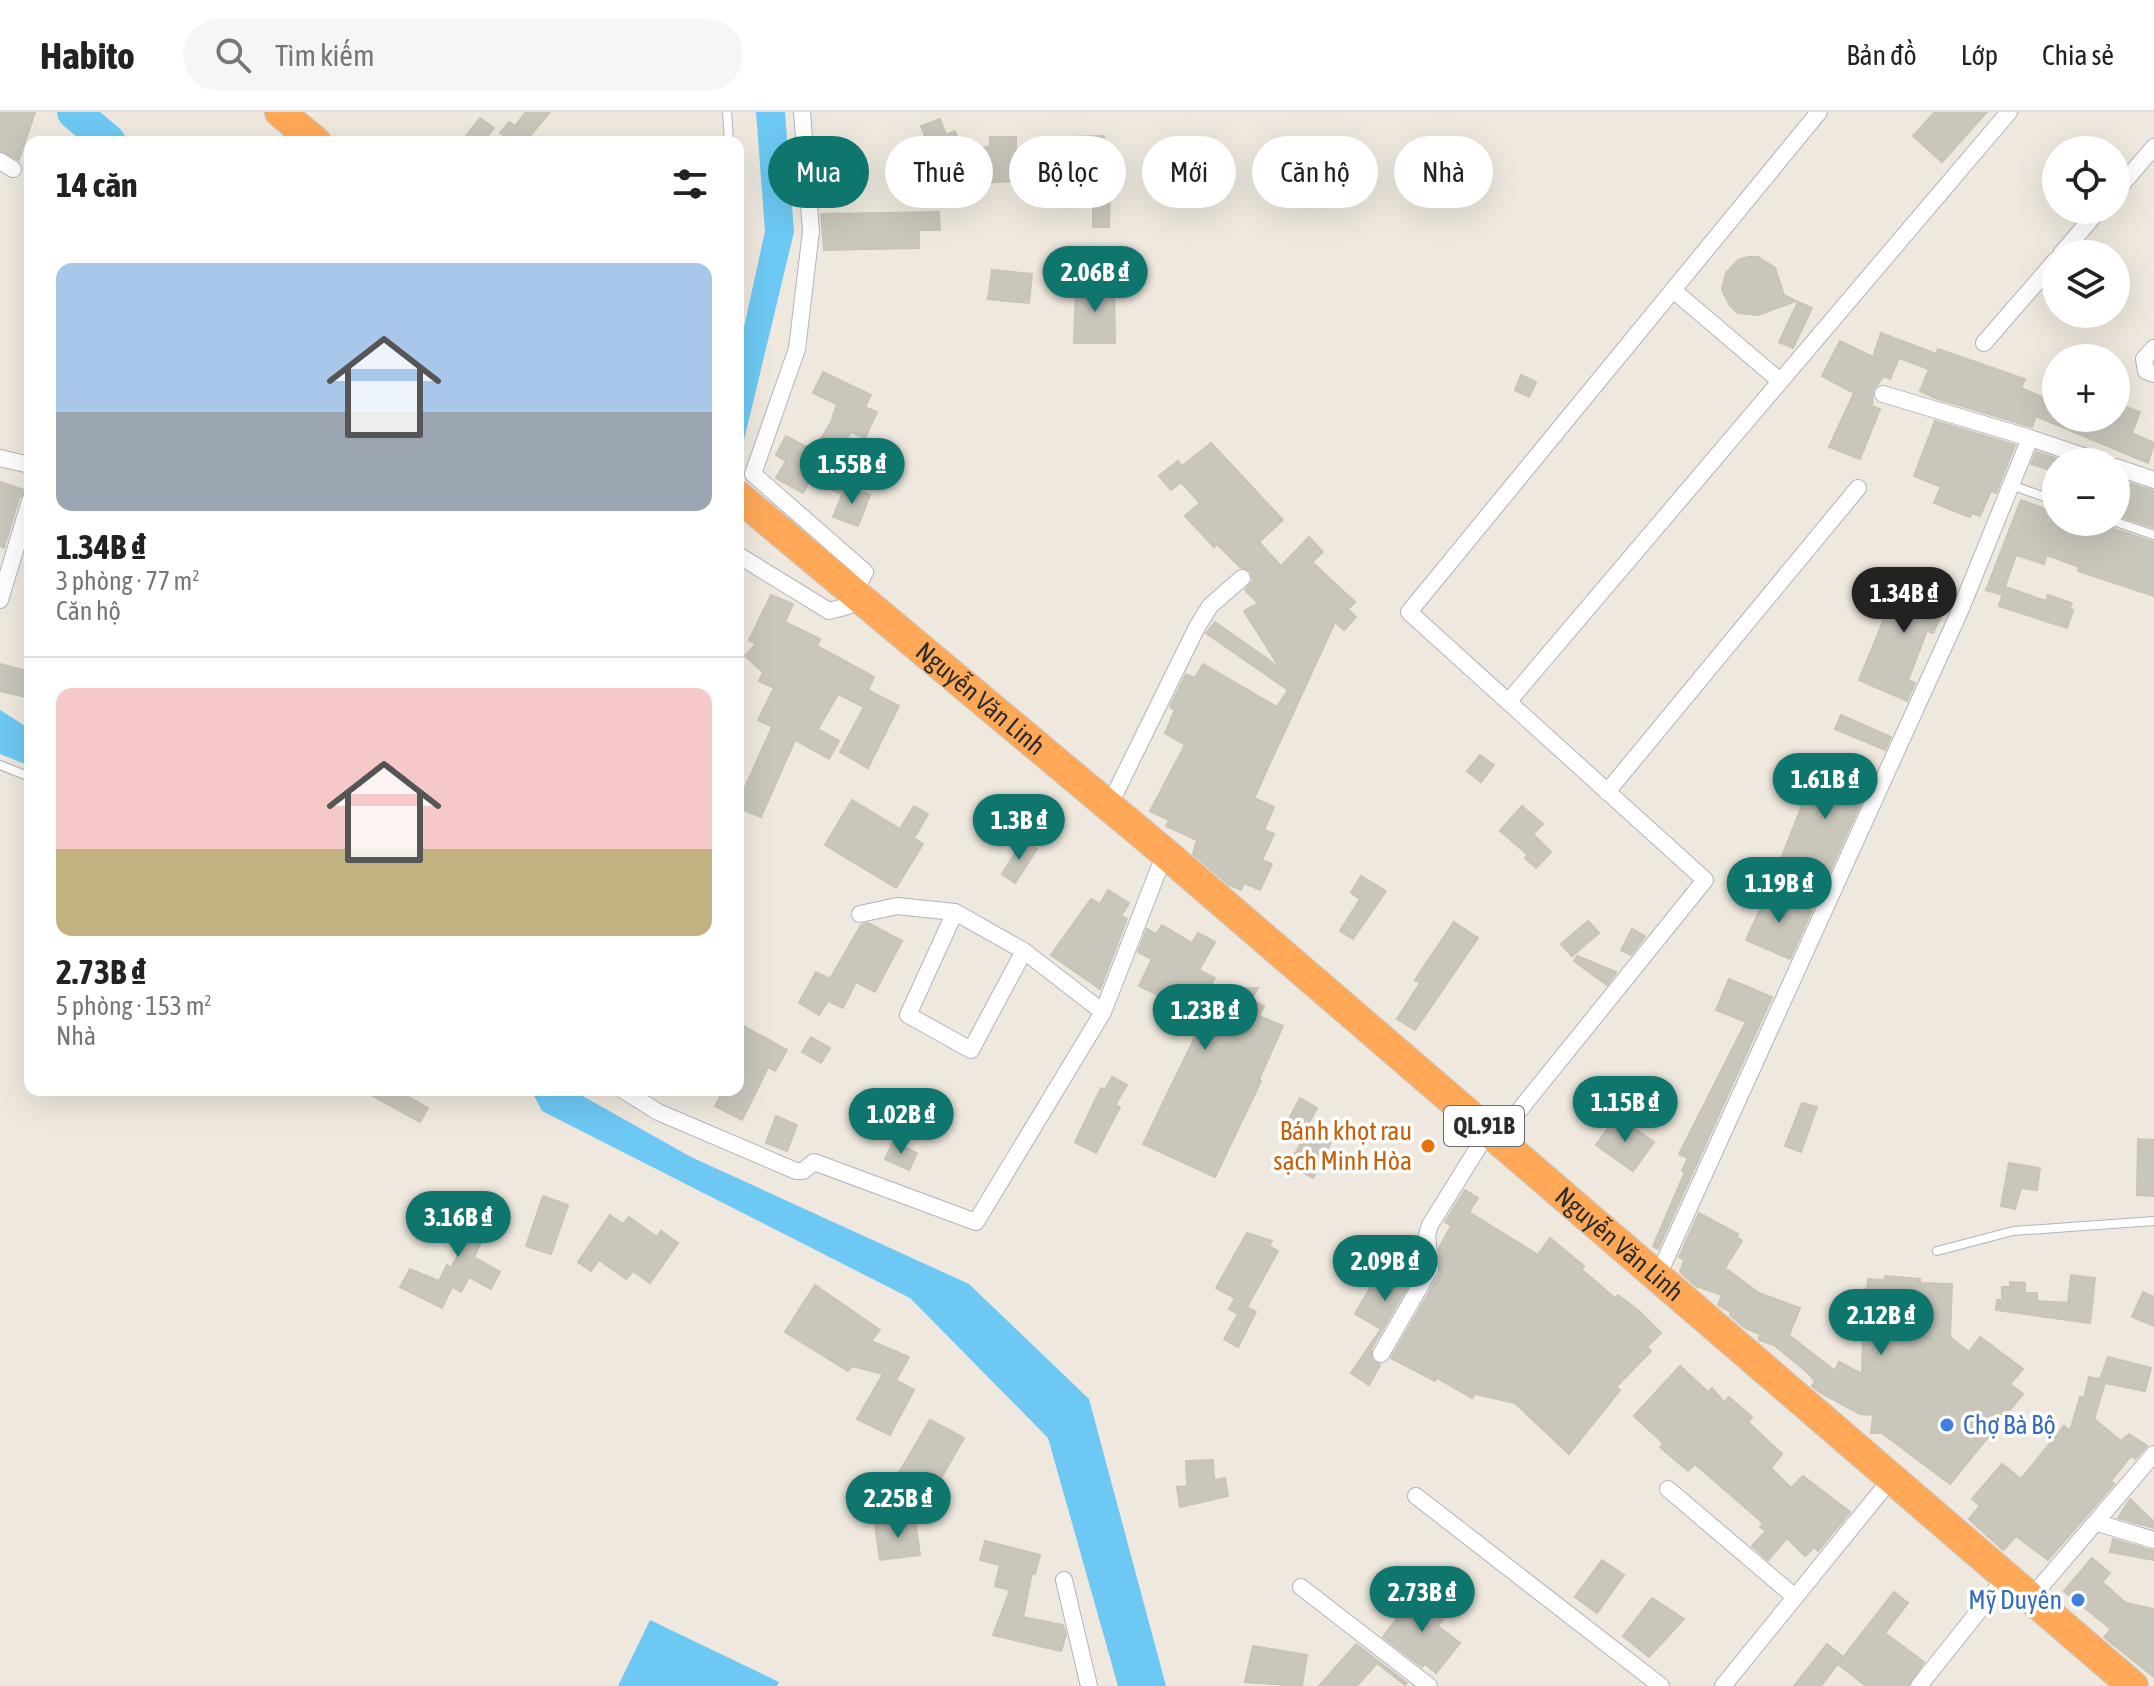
<!DOCTYPE html>
<html lang="vi">
<meta charset="utf-8">
<style>
:root{--surface:#fff;--page:#f6f6f6;--text:#222;--muted:#767676;--line:#e0e0e0;--accent:#0f766e}
body{margin:0;font-family:"Asap Condensed",sans-serif;background:var(--page);color:var(--text);height:100vh;display:flex;flex-direction:column;font-size:30px;white-space:nowrap}
*{box-sizing:border-box;margin:0}
p{font-size:26px;color:var(--muted)}
.icon{flex:none;width:44px;height:44px;fill:none;stroke:currentColor;stroke-width:2;stroke-linecap:round;stroke-linejoin:round}
.map{position:relative;flex:1;overflow:hidden}
.drawer{position:absolute;left:24px;top:24px;width:720px;height:960px;display:flex;flex-direction:column;background:var(--surface);border-radius:16px;box-shadow:0 8px 32px #0002}
.drawer>*{flex:none}
.top-card{position:absolute;left:768px;top:24px;width:760px;height:72px;display:flex;gap:16px}
.buttons{position:absolute;left:2042px;top:24px;display:grid;gap:16px}
.buttons a{display:grid;place-items:center;width:88px;height:88px;border-radius:50%;background:var(--surface);box-shadow:0 8px 32px #0002;font-size:40px}
.price{position:absolute;translate:-50% -68px;padding:0 18px;border-radius:28px;background:var(--accent);color:#fff;font-size:26px;line-height:52px;filter:drop-shadow(0 2px 4px #0008)}
.price::after{content:'';position:absolute;left:50%;top:48px;width:24px;height:18px;margin-left:-12px;background:inherit;clip-path:polygon(0 0,100% 0,50% 100%)}
.price.selected{background:#222;color:#fff}
ul{padding:0;list-style:none}
li{display:grid;align-content:center;gap:16px;height:424px;padding:0 32px}
li+li{border-top:2px solid var(--line)}
li span{display:grid;place-items:center;height:248px;border-radius:16px;color:#555}
li>.icon{margin-inline-start:auto}
span .icon{width:144px;height:144px;fill:#fffc;stroke-width:1}
li b{font-size:34px}
h2{display:flex;justify-content:space-between;align-items:center;height:96px;padding:0 32px;font-size:34px}
.tag{padding:0 28px;border-radius:36px;background:var(--surface);box-shadow:0 8px 32px #0002;font-size:28px;line-height:72px}
.tag.selected{background:var(--accent);color:#fff}
header{display:flex;align-items:center;gap:48px;box-sizing:border-box;height:112px;padding:0 40px;background:var(--surface);border-bottom:2px solid var(--line)}
header strong{font-size:38px}
nav{display:flex;gap:44px;margin-inline-start:auto;font-size:28px}
.search{width:560px;height:72px;background:var(--page);display:flex;align-items:center;gap:20px;box-sizing:border-box;padding:0 28px;border-radius:44px;color:var(--muted);font-size:30px}
.map>svg:first-child{display:block}
</style>
<header>
<strong>Habito</strong>
<div class="search"><svg class="icon" aria-label="search" viewBox="0 0 24 24"><circle cx="10" cy="10" r="6"/><path d="M15 15l6 6"/></svg>Tìm kiếm</div>
<nav><a>Bản đồ</a><a>Lớp</a><a>Chia sẻ</a></nav>
</header>
<div class="map">
<svg width="2154" height="1574" viewBox="0 0 2154 1574">
<rect width="100%" height="100%" fill="#eee8de"/>
<g fill="#6dc9f4">
<polygon points="756,0 785,0 794,120 738,353 738,243 765,119"/>
<polygon points="0,598 30,617 30,654 0,642"/>
<polygon points="531,978 572,978 691,1045 969,1172 1089,1287 1166,1574 1118,1574 1048,1326 910,1186 542,999"/>
<polygon points="650,1508 779,1570 777,1574 618,1574"/>
</g>
<g fill="none" stroke-linecap="round" stroke-linejoin="round">
<polyline stroke="#6dc9f4" stroke-width="34" points="74,0 109,30"/>
</g>
<g fill="#c9c6bc" stroke="#cac4b7" stroke-width="2">
<polygon points="0,0 35,0 19,48 0,38"/>
<polygon points="526,0 550,0 529,25 535,30 501,30 505,25 500,21 509,10 515,14"/>
<polygon points="1935,0 1987,0 1942,50 1913,24"/>
<polygon points="480,6 494,16 483,30 461,30"/>
<polygon points="940,7 946,23 955,19 965,42 990,34 990,25 1016,25 1016,69 979,71 982,76 936,90 917,27 925,24 921,14"/>
<polygon points="1104,24 1110,72 1109,115 1093,115 1093,85 1077,85 1072,25"/>
<polygon points="939,100 940,118 919,118 919,136 824,138 821,102"/>
<polygon points="1748,145 1758,145 1775,156 1784,183 1796,189 1758,203 1738,201 1730,194 1722,178 1726,161 1738,148"/>
<polygon points="992,158 1032,162 1029,191 988,187"/>
<polygon points="1098,171 1114,171 1115,231 1074,231 1076,173"/>
<polygon points="1798,190 1812,196 1793,236 1779,230"/>
<polygon points="1881,221 1936,242 1938,237 2025,267 2021,276 2056,291 2056,306 2116,306 2116,296 2124,300 2126,295 2140,300 2132,321 2154,331 2148,351 2036,304 2032,315 1935,286 1920,279 1929,257 1899,246 1890,267 1884,264 1873,278 1872,294 1880,297 1860,347 1829,335 1854,281 1822,264 1840,229 1873,245"/>
<polygon points="823,260 871,283 865,295 877,300 865,326 851,320 826,359 846,366 840,381 809,370 803,381 776,366 786,349 776,343 786,324 814,339 831,310 837,292 813,281"/>
<polygon points="1521,263 1536,270 1529,285 1515,278"/>
<polygon points="1935,309 2015,333 1996,381 1991,379 1980,404 1972,401 1970,405 1934,391 1941,375 1914,364"/>
<polygon points="1211,331 1283,408 1259,430 1281,454 1309,425 1323,440 1312,450 1355,490 1348,497 1356,505 1344,518 1335,510 1254,686 1274,695 1264,718 1274,722 1262,748 1272,752 1260,778 1244,771 1241,778 1229,773 1193,742 1197,728 1166,714 1169,708 1150,699 1185,633 1165,621 1175,598 1170,595 1186,562 1195,566 1203,552 1277,595 1288,578 1206,521 1215,510 1280,556 1244,499 1258,491 1245,478 1253,469 1251,459 1240,455 1217,432 1214,435 1185,404 1200,391 1181,370 1171,378 1159,364 1178,349 1182,354"/>
<polygon points="2036,340 2056,346 2056,360 2031,352"/>
<polygon points="2116,367 2154,379 2154,416 2116,403"/>
<polygon points="0,370 27,379 19,386 4,436 0,434"/>
<polygon points="846,373 870,383 858,414 833,405"/>
<polygon points="2021,388 2056,401 2056,410 2109,410 2114,417 2154,430 2154,484 2078,459 2079,455 2047,443 2044,452 2016,443 2002,483 1986,478"/>
<polygon points="1903,461 1952,481 1933,521 1927,519 1908,568 1915,571 1907,589 1859,568"/>
<polygon points="2005,475 2046,489 2048,483 2072,491 2069,497 2073,498 2067,516 1999,494"/>
<polygon points="771,483 793,492 785,510 820,527 817,534 874,565 868,578 899,594 868,656 840,640 864,595 838,582 818,617 839,629 829,647 795,628 761,705 738,696 738,691 772,615 758,608 774,576 759,569 763,560 745,544 756,532 749,528"/>
<polygon points="0,552 30,560 30,586 0,579"/>
<polygon points="1841,603 1891,625 1885,638 1835,617"/>
<polygon points="1480,643 1494,653 1481,670 1467,659"/>
<polygon points="1826,647 1872,667 1824,772 1780,749 1805,686 1810,688"/>
<polygon points="852,688 900,717 914,694 928,702 914,726 923,732 896,776 825,733"/>
<polygon points="1522,694 1543,712 1533,722 1551,740 1536,756 1525,746 1528,743 1500,719"/>
<polygon points="1023,729 1037,737 1015,771 1002,762"/>
<polygon points="1361,764 1386,779 1353,827 1340,819 1360,787 1351,781"/>
<polygon points="1108,778 1129,791 1121,804 1127,807 1100,877 1051,843 1091,787 1100,792"/>
<polygon points="1769,778 1812,798 1790,847 1746,828"/>
<polygon points="1588,809 1599,821 1572,844 1561,832"/>
<polygon points="1454,810 1478,826 1415,918 1397,907 1420,871 1415,868"/>
<polygon points="868,811 902,829 875,880 856,870 843,896 828,889 819,903 799,891 816,860 830,867 861,813"/>
<polygon points="1162,813 1192,831 1198,821 1215,830 1199,858 1215,866 1209,877 1258,876 1251,888 1264,894 1259,904 1283,914 1259,967 1261,969 1215,1065 1143,1032 1197,921 1158,905 1166,887 1139,874 1152,847 1138,840 1147,817 1156,822"/>
<polygon points="1632,817 1645,824 1631,843 1621,838"/>
<polygon points="1577,844 1616,860 1615,862 1607,873 1574,849"/>
<polygon points="1729,867 1772,885 1658,1137 1653,1134 1685,1060 1682,1059 1688,1046 1679,1042 1746,910 1716,898"/>
<polygon points="738,911 787,938 775,959 768,955 742,1008 715,994 723,978 738,978"/>
<polygon points="811,925 830,936 821,951 802,940"/>
<polygon points="1112,965 1127,973 1115,993 1120,995 1096,1041 1075,1030 1101,976 1105,978"/>
<polygon points="362,978 396,978 428,996 420,1010"/>
<polygon points="1300,986 1317,996 1304,1020 1287,1011"/>
<polygon points="1802,991 1817,995 1801,1040 1785,1034"/>
<polygon points="776,1004 797,1013 787,1039 766,1031"/>
<polygon points="1617,1004 1654,1030 1633,1059 1596,1033"/>
<polygon points="1312,1012 1334,1024 1313,1066 1289,1052"/>
<polygon points="2138,1027 2154,1028 2154,1084 2137,1083"/>
<polygon points="893,1030 917,1041 909,1058 885,1047"/>
<polygon points="2009,1051 2040,1056 2037,1078 2021,1076 2015,1097 2001,1094"/>
<polygon points="1465,1078 1478,1086 1469,1100 1538,1143 1550,1126 1584,1154 1581,1157 1615,1186 1618,1183 1639,1199 1661,1221 1647,1235 1651,1239 1616,1275 1620,1278 1569,1342 1515,1291 1475,1282 1472,1286 1437,1266 1435,1269 1391,1246 1440,1162 1439,1136 1451,1114 1445,1110"/>
<polygon points="543,1084 568,1093 551,1142 526,1134"/>
<polygon points="488,1089 498,1095 474,1145 500,1160 491,1177 469,1165 461,1180 452,1175 442,1196 400,1175 410,1157 439,1169 447,1153 451,1156 467,1126 443,1115 454,1092 480,1104"/>
<polygon points="1699,1101 1738,1122 1737,1125 1742,1129 1725,1156 1759,1181 1800,1196 1789,1223 1835,1259 1839,1250 1862,1262 1864,1177 1867,1178 1868,1167 1885,1168 1885,1164 1920,1167 1920,1171 1952,1172 1950,1225 1969,1240 1980,1225 2023,1257 2010,1272 2023,1282 1950,1372 1882,1321 1871,1321 1873,1303 1860,1302 1821,1281 1812,1274 1815,1269 1807,1260 1774,1233 1759,1228 1760,1222 1745,1216 1730,1203 1731,1200 1718,1193 1722,1183 1696,1174 1680,1160 1684,1148 1679,1145"/>
<polygon points="610,1103 623,1112 629,1105 657,1125 661,1119 678,1131 650,1171 633,1159 626,1167 599,1148 591,1159 578,1150"/>
<polygon points="1247,1121 1272,1129 1269,1134 1278,1139 1247,1195 1256,1200 1238,1235 1224,1227 1238,1202 1229,1197 1235,1186 1216,1176"/>
<polygon points="1417,1133 1419,1155 1371,1237 1372,1248 1380,1253 1369,1273 1351,1261 1381,1217 1355,1202 1384,1152 1387,1154 1399,1136 1412,1141"/>
<polygon points="2071,1163 2095,1166 2090,1211 1996,1198 1997,1188 2002,1188 2002,1175 2010,1175 2010,1170 2025,1171 2025,1181 2037,1181 2037,1189 2068,1191"/>
<polygon points="815,1173 880,1218 871,1229 909,1245 896,1268 914,1278 890,1323 857,1307 883,1262 852,1254 848,1259 785,1220"/>
<polygon points="2143,1180 2154,1185 2154,1214 2132,1205"/>
<polygon points="2108,1245 2151,1256 2145,1279 2105,1271 2094,1307 2121,1329 2129,1322 2147,1334 2135,1347 2131,1344 2111,1369 2114,1372 2048,1448 2016,1424 2003,1438 1969,1407 1980,1394 1972,1387 2002,1352 2021,1367 2064,1314 2070,1319 2080,1285 2084,1286 2089,1265 2100,1267"/>
<polygon points="1680,1254 1708,1280 1712,1276 1724,1290 1729,1285 1752,1305 1748,1310 1782,1342 1771,1356 1791,1376 1803,1364 1850,1400 1818,1439 1814,1435 1805,1444 1787,1426 1768,1448 1752,1434 1766,1419 1760,1415 1763,1411 1695,1352 1688,1359 1660,1335 1663,1331 1634,1304"/>
<polygon points="930,1308 964,1326 930,1386 897,1364"/>
<polygon points="1213,1348 1214,1368 1225,1366 1228,1384 1180,1395 1177,1375 1187,1374 1186,1349"/>
<polygon points="2130,1387 2154,1410 2154,1416 2118,1406"/>
<polygon points="915,1408 920,1443 880,1448 875,1413"/>
<polygon points="2113,1427 2154,1439 2154,1448 2110,1440"/>
<polygon points="985,1429 1040,1443 1035,1462 1032,1461 1023,1505 1063,1513 1066,1523 1061,1539 993,1523 1010,1478 995,1474 1000,1453 980,1448"/>
<polygon points="2092,1446 2110,1461 2102,1470 2126,1491 2154,1497 2154,1565 2104,1525 2111,1517 2064,1479"/>
<polygon points="1602,1448 1624,1463 1597,1501 1575,1485"/>
<polygon points="1894,1480 1908,1491 1885,1521 1924,1550 1908,1574 1866,1574 1838,1552"/>
<polygon points="1416,1481 1446,1503 1438,1514 1460,1531 1436,1561 1425,1552 1422,1555 1383,1525"/>
<polygon points="1652,1486 1684,1507 1649,1545 1623,1524"/>
<polygon points="1356,1532 1407,1571 1405,1573 1377,1551 1357,1574 1319,1574"/>
<polygon points="1827,1532 1843,1545 1821,1574 1794,1574"/>
<polygon points="1253,1534 1307,1543 1302,1574 1245,1570"/>
</g>
<g fill="none" stroke-linecap="round" stroke-linejoin="round">
<defs>
<g id="lane">
<polyline points="727,0 729,30"/>
<polyline points="2011,373 2056,389"/>
<polyline points="2116,410 2154,423"/>
<polyline points="0,653 30,665"/>
<polyline points="1937,1139 2013,1119 2154,1109"/>
</g>
<g id="street">
<polyline points="0,49 13,57"/>
<polyline points="2116,79 2154,35"/>
<polyline points="2061,142 2099,98"/>
<polyline points="1673,178 1780,269"/>
<polyline points="1984,231 2056,148"/>
<polyline points="2154,236 2144,247 2146,259 2154,262"/>
<polyline points="1883,282 2030,326"/>
<polyline points="0,346 30,353"/>
<polyline points="2116,355 2154,368"/>
<polyline points="738,443 829,499 848,494 865,460 753,362 797,237 811,119 802,0"/>
<polyline points="0,488 30,389"/>
<polyline points="1508,590 2009,0"/>
<polyline points="1607,680 1858,376"/>
<polyline points="1109,694 1197,515 1210,494 1242,466"/>
<polyline points="860,802 897,794 955,800"/>
<polyline points="1024,839 955,800 908,903 971,938 1024,839 1103,900 1165,741"/>
<polyline points="623,978 658,1000 796,1059 803,1059 814,1050 976,1110 1103,900"/>
<polyline points="1497,1026 1705,768 1409,500 1819,0"/>
<polyline points="1657,1166 1960,499 2030,326 2101,350"/>
<polyline points="1381,1242 1430,1157 1427,1123 1430,1113 1489,1018"/>
<polyline points="1668,1377 1795,1485"/>
<polyline points="1416,1384 1661,1574"/>
<polyline points="2098,1411 2154,1428"/>
<polyline points="1064,1468 1089,1574"/>
<polyline points="1301,1475 1429,1574"/>
<polyline points="2030,1487 2154,1342"/>
<polyline points="1723,1574 1891,1367"/>
<polyline points="1919,1574 2005,1466"/>
</g>
<g id="highway">
<polyline points="280,0 316,30"/>
<path id="s1" d="M738 384 1165 741 2133 1574"/>
</g>
</defs>
<use href="#lane" stroke="#b2b3c0" stroke-width="10"/>
<use href="#street" stroke="#b2b3c0" stroke-width="18"/>
<use href="#highway" stroke="#c8c8c8" stroke-width="32"/>
<use href="#lane" stroke="#fff" stroke-width="8"/>
<use href="#street" stroke="#fff" stroke-width="16"/>
<use href="#highway" stroke="#ffa958" stroke-width="30"/>
</g>
<circle fill="#e8710a" stroke="#fff" stroke-width="3" cx="1428" cy="1034" r="8"/>
<g fill="#3f7fe0" stroke="#fff" stroke-width="3">
<circle cx="1947" cy="1313" r="8"/>
<circle cx="2078" cy="1488" r="8"/>
</g>
<g text-anchor="middle" stroke-width="7" stroke-linejoin="round" paint-order="stroke">
<rect fill="#fff" stroke="#6b6b6b" stroke-width="2" x="1444" y="994" width="80" height="40" rx="6"/>
<g font-size="24" font-weight="bold" fill="#2c2c2c">
<text x="1484" y="1022">QL.91B</text>
</g>
<g font-size="26" fill="#2c2c2c" stroke="#fff">
<text dy="9" stroke="none"><textPath href="#s1" startOffset="316">Nguyễn Văn Linh</textPath></text>
<text dy="9" stroke="none"><textPath href="#s1" startOffset="1156">Nguyễn Văn Linh</textPath></text>
</g>
<g font-size="26" fill="#c56008" stroke="#fff" text-anchor="end">
<text x="1412" y="1028">Bánh khọt rau<tspan x="1412" dy="30">sạch Minh Hòa</tspan></text>
</g>
<g font-size="26" fill="#366cbe" stroke="#fff" text-anchor="start">
<text x="1963" y="1322">Chợ Bà Bộ</text>
<text x="2062" y="1497" text-anchor="end">Mỹ Duyên</text>
</g>
</g>
</svg>
<div class="buttons">
<a><svg class="icon" aria-label="locate" viewBox="0 0 24 24"><circle cx="12" cy="12" r="6"/><path d="M12 2v4M12 18v4M2 12h4M18 12h4"/></svg></a>
<a><svg class="icon" aria-label="layers" viewBox="0 0 24 24"><path d="M12 4l9 5-9 5-9-5zM3 14l9 5 9-5"/></svg></a>
<a>+</a>
<a>−</a>
</div>
<b class="price" style="left:1095px;top:202px">2.06B ₫</b>
<b class="price" style="left:852px;top:394px">1.55B ₫</b>
<b class="price selected" style="left:1904px;top:523px">1.34B ₫</b>
<b class="price" style="left:1825px;top:709px">1.61B ₫</b>
<b class="price" style="left:1019px;top:750px">1.3B ₫</b>
<b class="price" style="left:1779px;top:813px">1.19B ₫</b>
<b class="price" style="left:1205px;top:940px">1.23B ₫</b>
<b class="price" style="left:1625px;top:1032px">1.15B ₫</b>
<b class="price" style="left:901px;top:1044px">1.02B ₫</b>
<b class="price" style="left:458px;top:1147px">3.16B ₫</b>
<b class="price" style="left:1385px;top:1191px">2.09B ₫</b>
<b class="price" style="left:1881px;top:1245px">2.12B ₫</b>
<b class="price" style="left:898px;top:1428px">2.25B ₫</b>
<b class="price" style="left:1422px;top:1522px">2.73B ₫</b>
<div class="top-card">
<a class="tag selected">Mua</a>
<a class="tag">Thuê</a>
<a class="tag">Bộ lọc</a>
<a class="tag">Mới</a>
<a class="tag">Căn hộ</a>
<a class="tag">Nhà</a>
</div>
<section class="drawer">
<h2>14 căn<svg class="icon" aria-label="filters" viewBox="0 0 24 24"><path d="M4 7h16M4 17h16"/><circle cx="9" cy="7" r="2"/><circle cx="15" cy="17" r="2"/></svg></h2>
<ul>
<li><span style="background:linear-gradient(#a9c7e8 60%,#9aa5b1 0)"><svg class="icon" aria-label="home" viewBox="0 0 24 24"><path d="M3 11l9-7 9 7M6 9v11h12V9"/></svg></span><div><b>1.34B ₫</b><p>3 phòng · 77 m²</p><p>Căn hộ</p></div></li>
<li><span style="background:linear-gradient(#f6c9c9 65%,#c2b280 0)"><svg class="icon" aria-label="home" viewBox="0 0 24 24"><path d="M3 11l9-7 9 7M6 9v11h12V9"/></svg></span><div><b>2.73B ₫</b><p>5 phòng · 153 m²</p><p>Nhà</p></div></li>
</ul>
</section>
</div>
